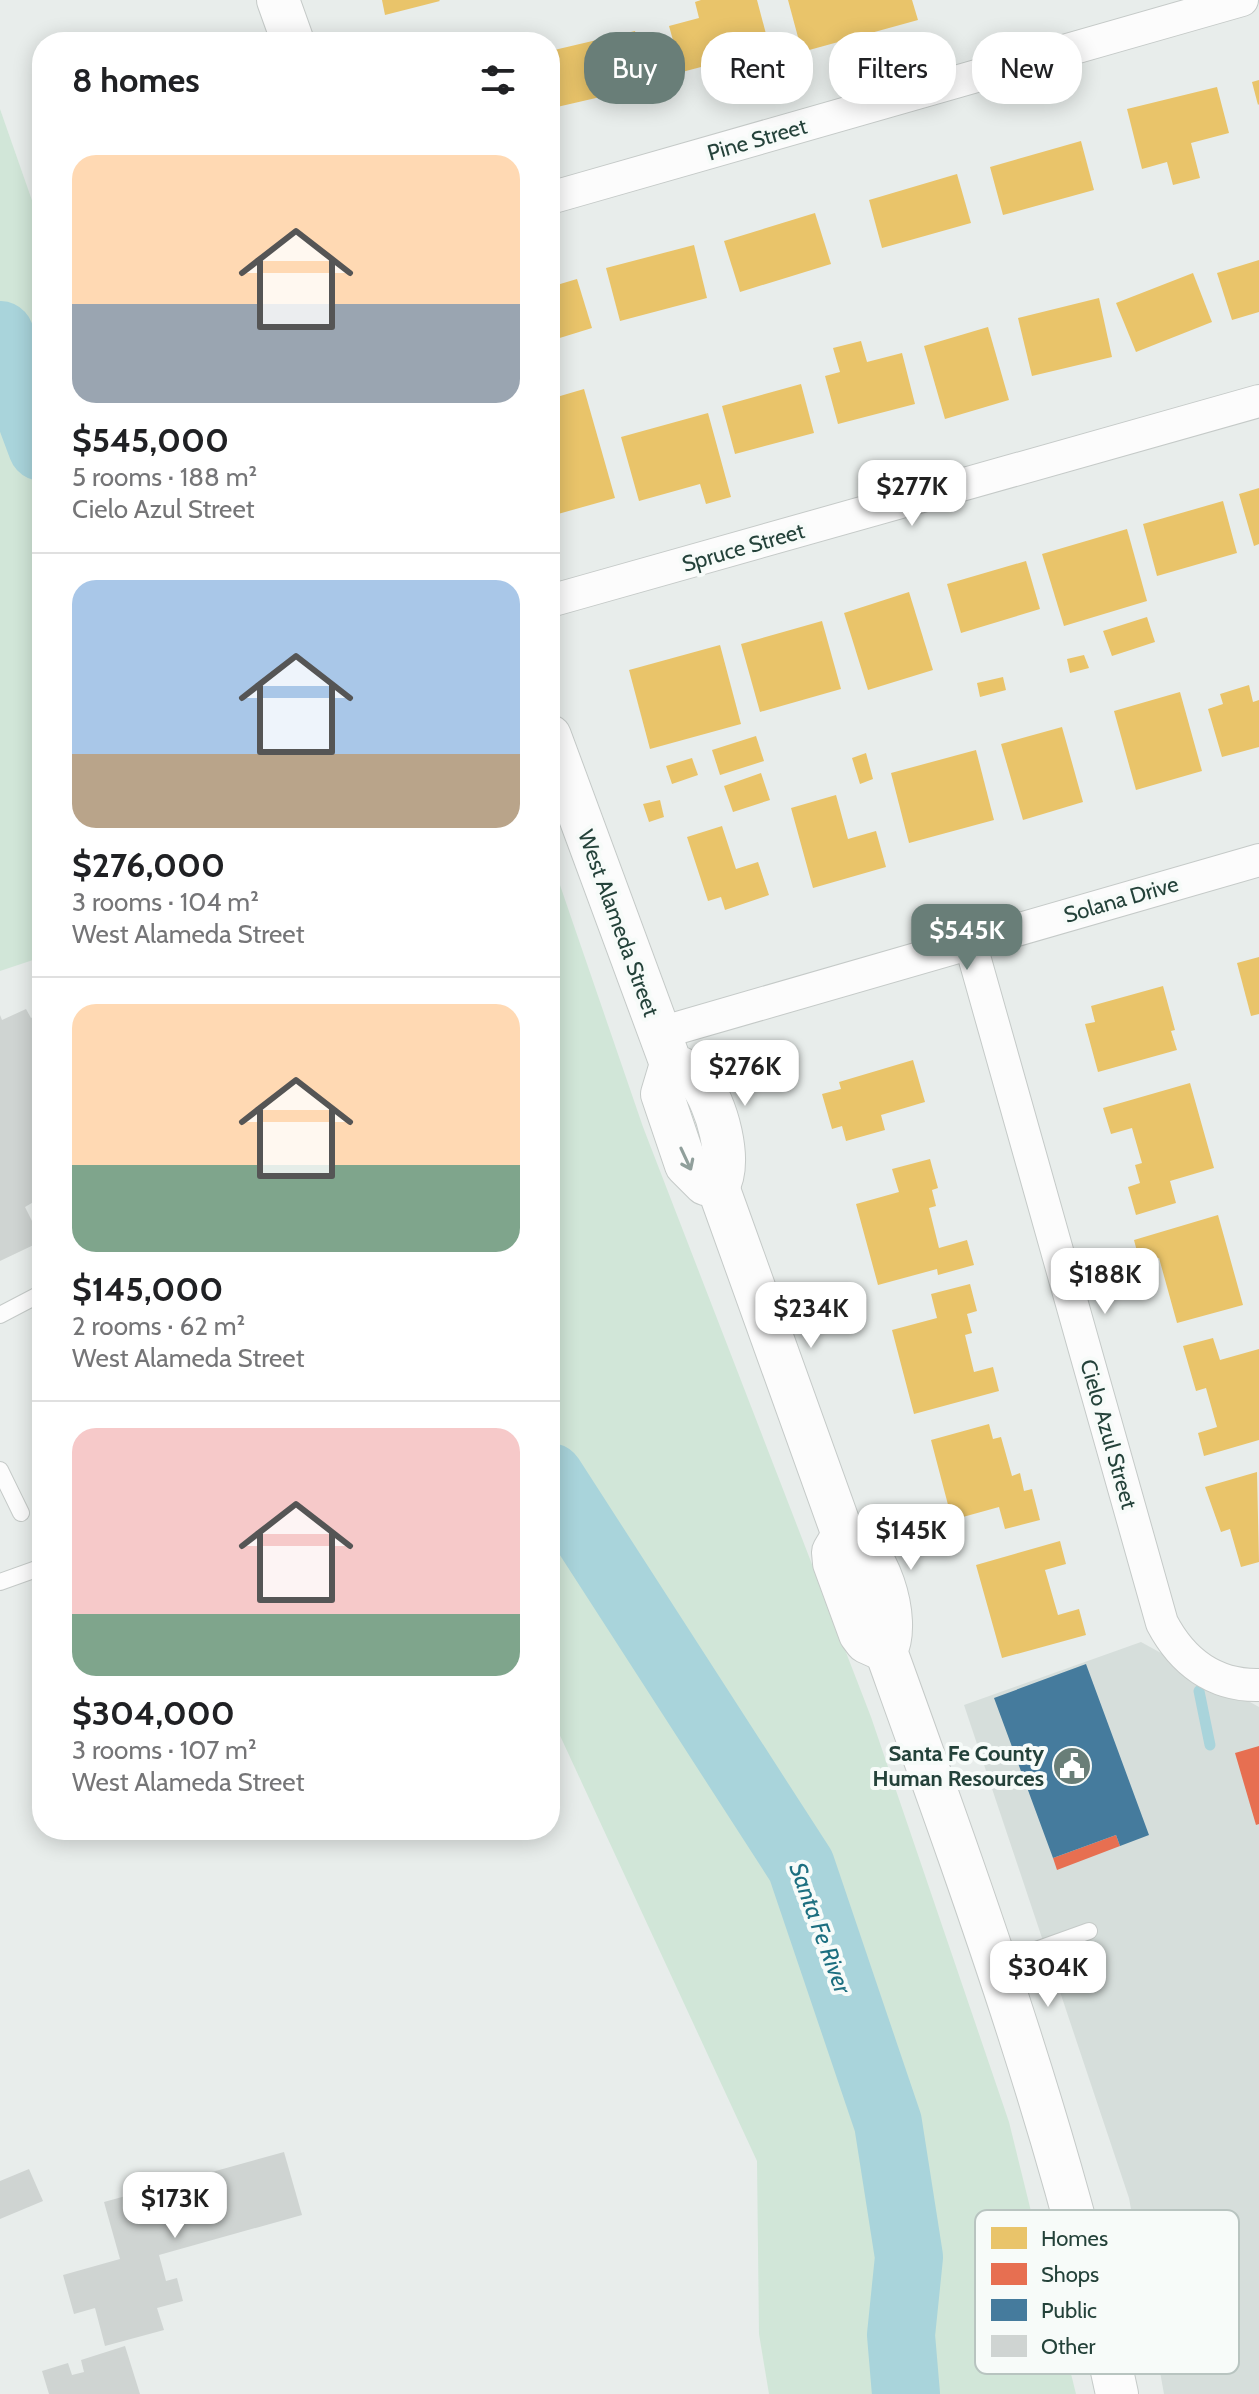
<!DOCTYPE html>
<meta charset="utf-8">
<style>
:root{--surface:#fff;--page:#f2f2f2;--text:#202124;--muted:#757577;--line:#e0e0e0;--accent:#697e78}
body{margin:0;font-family:Cabin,sans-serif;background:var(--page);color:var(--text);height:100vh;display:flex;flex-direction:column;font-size:30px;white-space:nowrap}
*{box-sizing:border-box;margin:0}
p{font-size:26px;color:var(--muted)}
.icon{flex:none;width:44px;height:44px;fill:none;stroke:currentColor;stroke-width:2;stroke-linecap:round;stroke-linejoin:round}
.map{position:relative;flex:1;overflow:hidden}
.sheet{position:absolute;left:32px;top:32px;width:528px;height:1808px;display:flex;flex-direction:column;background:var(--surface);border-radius:32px;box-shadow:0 4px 20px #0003}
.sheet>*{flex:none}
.hud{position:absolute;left:584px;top:32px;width:554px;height:72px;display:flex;gap:16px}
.price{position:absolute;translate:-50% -68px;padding:0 18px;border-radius:16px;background:#fff;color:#222;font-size:26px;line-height:52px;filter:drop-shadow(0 2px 4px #0008)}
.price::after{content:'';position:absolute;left:50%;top:48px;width:24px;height:18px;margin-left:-12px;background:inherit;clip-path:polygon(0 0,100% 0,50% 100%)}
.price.active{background:var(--accent);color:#fff}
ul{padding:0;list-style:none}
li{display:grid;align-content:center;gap:16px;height:424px;padding:0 40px}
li+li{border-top:2px solid var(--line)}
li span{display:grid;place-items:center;height:248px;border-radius:24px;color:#555}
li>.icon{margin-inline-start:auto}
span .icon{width:144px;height:144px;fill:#fffc;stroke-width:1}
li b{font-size:34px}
h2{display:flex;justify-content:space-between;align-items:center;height:96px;padding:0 40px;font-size:34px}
.tag{padding:0 28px;border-radius:32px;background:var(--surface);box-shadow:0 4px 20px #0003;font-size:28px;line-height:72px}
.tag.active{background:var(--accent);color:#fff}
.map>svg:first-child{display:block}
</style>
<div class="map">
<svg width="1259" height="2394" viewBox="0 0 1259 2394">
<rect width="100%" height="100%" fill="#e8edeb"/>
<polygon fill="#d6dedb" points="1141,1642 1259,1707 1259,2394 1164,2394 1129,2198 964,1705"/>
<g fill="#d1e6d8">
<polygon points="0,109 42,229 42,957 0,971"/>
<polygon points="550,856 643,1127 871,1717 1009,2122 1076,2394 769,2394 759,2334 757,2161 550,1714"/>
</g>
<g fill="#e9c46a">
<polygon points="382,0 439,0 440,1 385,15"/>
<polygon points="701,0 757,0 770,49 682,72 669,26 699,18 695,2"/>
<polygon points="788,0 912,0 918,20 802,52"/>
<polygon points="635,31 648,86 557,107 550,77 550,51"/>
<polygon points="1259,80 1259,104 1258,105 1252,82"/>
<polygon points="1217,87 1229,133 1191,143 1200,178 1173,185 1167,162 1142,169 1127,109"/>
<polygon points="1081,141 1094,190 1003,215 990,167"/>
<polygon points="957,174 971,223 882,248 869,200"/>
<polygon points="815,213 831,264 740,292 724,241"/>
<polygon points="694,245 707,298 620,321 606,268"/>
<polygon points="1259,260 1259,312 1232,320 1217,273"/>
<polygon points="1193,273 1212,322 1136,352 1116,303"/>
<polygon points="577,279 592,328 550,341 550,287"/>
<polygon points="1099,298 1112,357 1032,376 1018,318"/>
<polygon points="988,327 1009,400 945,419 924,346"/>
<polygon points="861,341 867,362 902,353 915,404 838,424 825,376 840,372 833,348"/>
<polygon points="801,384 814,433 735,454 722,406"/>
<polygon points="584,389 615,498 558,514 550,487 550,399"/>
<polygon points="708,413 731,497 706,504 700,484 639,501 621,437"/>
<polygon points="1259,488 1259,544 1254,546 1239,494"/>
<polygon points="1223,501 1237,553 1157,576 1143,524"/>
<polygon points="1127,529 1147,601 1064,626 1042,554"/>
<polygon points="1026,561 1040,609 961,633 947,584"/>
<polygon points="909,592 933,670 868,690 844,613"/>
<polygon points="1147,617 1155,642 1112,656 1103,631"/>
<polygon points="822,621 841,689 760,712 741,644"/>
<polygon points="720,645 741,724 650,749 629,670"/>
<polygon points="1084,655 1089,668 1070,673 1067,659"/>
<polygon points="1003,677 1006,690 980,697 977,683"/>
<polygon points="1249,685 1253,702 1259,700 1259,747 1222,757 1208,709 1223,704 1220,694"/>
<polygon points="1180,692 1202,771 1136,790 1114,711"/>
<polygon points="1062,727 1083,802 1023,820 1001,744"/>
<polygon points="756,736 764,761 720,775 712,750"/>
<polygon points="976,750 994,820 909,843 891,773"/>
<polygon points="866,753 873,779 860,784 852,758"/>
<polygon points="692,758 698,775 672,784 666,766"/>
<polygon points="761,773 770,800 733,812 724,786"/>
<polygon points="836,795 848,839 876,831 886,867 813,888 791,808"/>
<polygon points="660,800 664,817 649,822 643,804"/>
<polygon points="722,826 736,869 758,862 769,895 725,910 721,897 708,901 687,837"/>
<polygon points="1259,957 1259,1014 1251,1016 1237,963"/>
<polygon points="1163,986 1175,1030 1171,1031 1177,1050 1098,1072 1085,1024 1095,1022 1091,1006"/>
<polygon points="913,1060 925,1102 881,1115 885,1130 846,1141 842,1126 832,1129 822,1094 841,1089 839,1082"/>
<polygon points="1190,1083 1214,1168 1170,1181 1176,1203 1136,1215 1128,1187 1140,1183 1135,1165 1142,1163 1132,1128 1111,1134 1103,1108"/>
<polygon points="930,1159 938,1188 932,1190 936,1206 929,1208 939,1248 967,1240 974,1265 938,1275 937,1269 878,1285 856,1204 899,1192 892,1169"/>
<polygon points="1218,1215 1243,1305 1177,1323 1159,1258 1140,1263 1134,1240"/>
<polygon points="970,1284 977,1311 967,1314 972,1333 965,1335 974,1372 993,1367 999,1391 914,1414 892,1330 937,1318 931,1294"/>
<polygon points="1213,1338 1220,1360 1259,1349 1259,1440 1204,1456 1198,1433 1217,1427 1206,1388 1196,1391 1183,1346"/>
<polygon points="989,1424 993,1439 1001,1437 1012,1476 1020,1473 1024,1491 1032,1489 1040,1520 1005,1529 999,1507 952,1520 931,1440"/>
<polygon points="1257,1472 1259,1562 1241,1567 1230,1529 1221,1532 1205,1487"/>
<polygon points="1060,1541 1066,1564 1045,1570 1058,1615 1079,1609 1086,1635 1002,1658 976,1565"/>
</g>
<g fill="#e76f51">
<polygon points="1259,1746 1259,1824 1256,1825 1235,1753"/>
<polygon points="1116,1835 1120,1846 1057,1870 1053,1858"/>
</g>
<polygon fill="#457b9d" points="1086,1664 1149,1835 1120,1846 1116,1835 1053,1858 994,1698"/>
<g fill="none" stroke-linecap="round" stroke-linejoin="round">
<polyline stroke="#a9d4db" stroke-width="11" points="1199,1691 1210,1745"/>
<g stroke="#a9d4db" stroke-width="68">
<polyline points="0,335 42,447"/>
<polyline points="550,1477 801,1866 888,2123 909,2257 901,2335 906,2394"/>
</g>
</g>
<g fill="#cfd4d2">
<polygon points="26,1009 31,1018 42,1012 42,1197 25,1207 42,1241 0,1261 0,1015 2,1020"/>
<polygon points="284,2152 302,2215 159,2255 166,2281 177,2278 183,2301 157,2308 164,2330 105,2346 95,2308 74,2314 63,2275 120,2259 104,2202"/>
<polygon points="29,2169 43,2201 0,2219 0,2181"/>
<polygon points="125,2346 140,2394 49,2394 42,2371 68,2363 72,2375 84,2372 81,2360"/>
</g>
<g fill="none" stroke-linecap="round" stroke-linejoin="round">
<defs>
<g id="service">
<polyline points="0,1315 42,1293"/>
<polyline points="0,1470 21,1513"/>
<polyline points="0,1582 42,1567"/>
<polyline points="997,1964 1089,1931"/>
</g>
<g id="minor">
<polyline points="550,198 1242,0"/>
<polyline points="550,601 1259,401"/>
<path d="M970 942 1162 1623C1182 1661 1214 1686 1259 1685"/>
<polyline points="660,1033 1259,860"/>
</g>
<g id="tertiary">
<polyline points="278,0 293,42"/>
<path d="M550 736 671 1064C681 1068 691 1072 698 1080 717 1103 733 1162 718 1187"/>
<polyline points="671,1064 662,1094 686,1165 705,1184 718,1187"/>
<polyline points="718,1187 843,1535"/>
<path d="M843 1535C878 1542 902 1621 886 1651 974 1896 1063 2139 1117 2394"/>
<polyline points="843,1535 833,1552 834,1563 860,1634 866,1642 886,1651"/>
</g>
</defs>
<use href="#service" stroke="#c5cac8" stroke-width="18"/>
<use href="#minor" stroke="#c5cac8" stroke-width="34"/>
<use href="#tertiary" stroke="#c5cac8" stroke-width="44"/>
<use href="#service" stroke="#fcfcfc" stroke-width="16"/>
<use href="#minor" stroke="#fcfcfc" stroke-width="32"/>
<use href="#tertiary" stroke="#fcfcfc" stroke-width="42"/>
</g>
<defs><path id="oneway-shaft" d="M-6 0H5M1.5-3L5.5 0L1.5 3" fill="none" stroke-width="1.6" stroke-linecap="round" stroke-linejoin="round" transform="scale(2)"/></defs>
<use stroke="#909f9b" href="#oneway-shaft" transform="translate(686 1159) rotate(65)"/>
<defs>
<symbol id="civic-disc" viewBox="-11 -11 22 22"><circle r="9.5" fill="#697e78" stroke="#f7fbf9"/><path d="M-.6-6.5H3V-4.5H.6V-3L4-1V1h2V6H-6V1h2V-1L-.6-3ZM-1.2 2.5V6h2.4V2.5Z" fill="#fff"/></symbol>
</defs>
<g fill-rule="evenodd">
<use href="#civic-disc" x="1050" y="1744" width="44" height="44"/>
</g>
<g text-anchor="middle" stroke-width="8" stroke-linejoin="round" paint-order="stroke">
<g font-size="22" fill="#24423a" stroke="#f7fbf9">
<text transform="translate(757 139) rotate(-16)" y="8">Pine Street</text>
<text transform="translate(743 547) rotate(-16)" y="8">Spruce Street</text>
<text transform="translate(1121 899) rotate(-16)" y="8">Solana Drive</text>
<text transform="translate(619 923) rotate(70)" y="8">West Alameda Street</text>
<text transform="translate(1109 1434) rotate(74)" y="8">Cielo Azul Street</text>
</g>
<g font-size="22" font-weight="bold" fill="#24423a" stroke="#f7fbf9" text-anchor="end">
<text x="1044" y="1761">Santa Fe County<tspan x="1044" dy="25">Human Resources</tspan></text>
</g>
<g font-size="24" font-style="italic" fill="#1c6f80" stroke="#f7fbf9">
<text transform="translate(820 1928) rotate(70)" y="8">Santa Fe River</text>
</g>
</g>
<rect x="975" y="2210" width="264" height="164" rx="12" fill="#f7fbf9" stroke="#b8c4c0" stroke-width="2"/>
<rect x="991" y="2227" width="36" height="22" fill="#e9c46a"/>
<rect x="991" y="2263" width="36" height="22" fill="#e76f51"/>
<rect x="991" y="2299" width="36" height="22" fill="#457b9d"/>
<rect x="991" y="2335" width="36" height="22" fill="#cfd4d2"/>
<g font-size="22" fill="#24423a">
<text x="1041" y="2246">Homes</text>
<text x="1041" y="2282">Shops</text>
<text x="1041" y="2318">Public</text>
<text x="1041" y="2354">Other</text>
</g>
</svg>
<b class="price" style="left:912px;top:528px">$277K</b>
<b class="price active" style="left:967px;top:972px">$545K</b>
<b class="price" style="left:745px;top:1108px">$276K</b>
<b class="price" style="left:1105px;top:1316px">$188K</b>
<b class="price" style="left:811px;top:1350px">$234K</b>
<b class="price" style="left:911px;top:1572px">$145K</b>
<b class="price" style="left:1048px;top:2009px">$304K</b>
<b class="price" style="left:175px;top:2240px">$173K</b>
<div class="hud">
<a class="tag active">Buy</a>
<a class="tag">Rent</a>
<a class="tag">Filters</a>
<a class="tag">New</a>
</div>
<section class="sheet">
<h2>8 homes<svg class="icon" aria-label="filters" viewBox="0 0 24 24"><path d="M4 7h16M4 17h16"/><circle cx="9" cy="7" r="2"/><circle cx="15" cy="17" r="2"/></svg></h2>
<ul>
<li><span style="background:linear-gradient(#ffd9b3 60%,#9aa5b1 0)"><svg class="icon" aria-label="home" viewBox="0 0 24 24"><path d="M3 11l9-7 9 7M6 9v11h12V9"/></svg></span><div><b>$545,000</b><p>5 rooms · 188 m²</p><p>Cielo Azul Street</p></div></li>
<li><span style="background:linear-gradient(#a9c7e8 70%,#b9a48a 0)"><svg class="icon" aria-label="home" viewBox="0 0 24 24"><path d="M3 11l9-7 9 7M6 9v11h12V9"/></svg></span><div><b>$276,000</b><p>3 rooms · 104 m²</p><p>West Alameda Street</p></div></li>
<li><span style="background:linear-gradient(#ffd9b3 65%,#7fa58c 0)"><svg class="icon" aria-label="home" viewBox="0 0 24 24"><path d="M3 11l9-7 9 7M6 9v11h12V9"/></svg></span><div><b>$145,000</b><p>2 rooms · 62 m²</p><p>West Alameda Street</p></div></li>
<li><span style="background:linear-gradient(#f6c9c9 75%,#7fa58c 0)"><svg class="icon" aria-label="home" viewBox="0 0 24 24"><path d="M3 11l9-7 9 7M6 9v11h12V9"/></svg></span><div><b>$304,000</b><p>3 rooms · 107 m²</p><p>West Alameda Street</p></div></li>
</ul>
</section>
</div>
